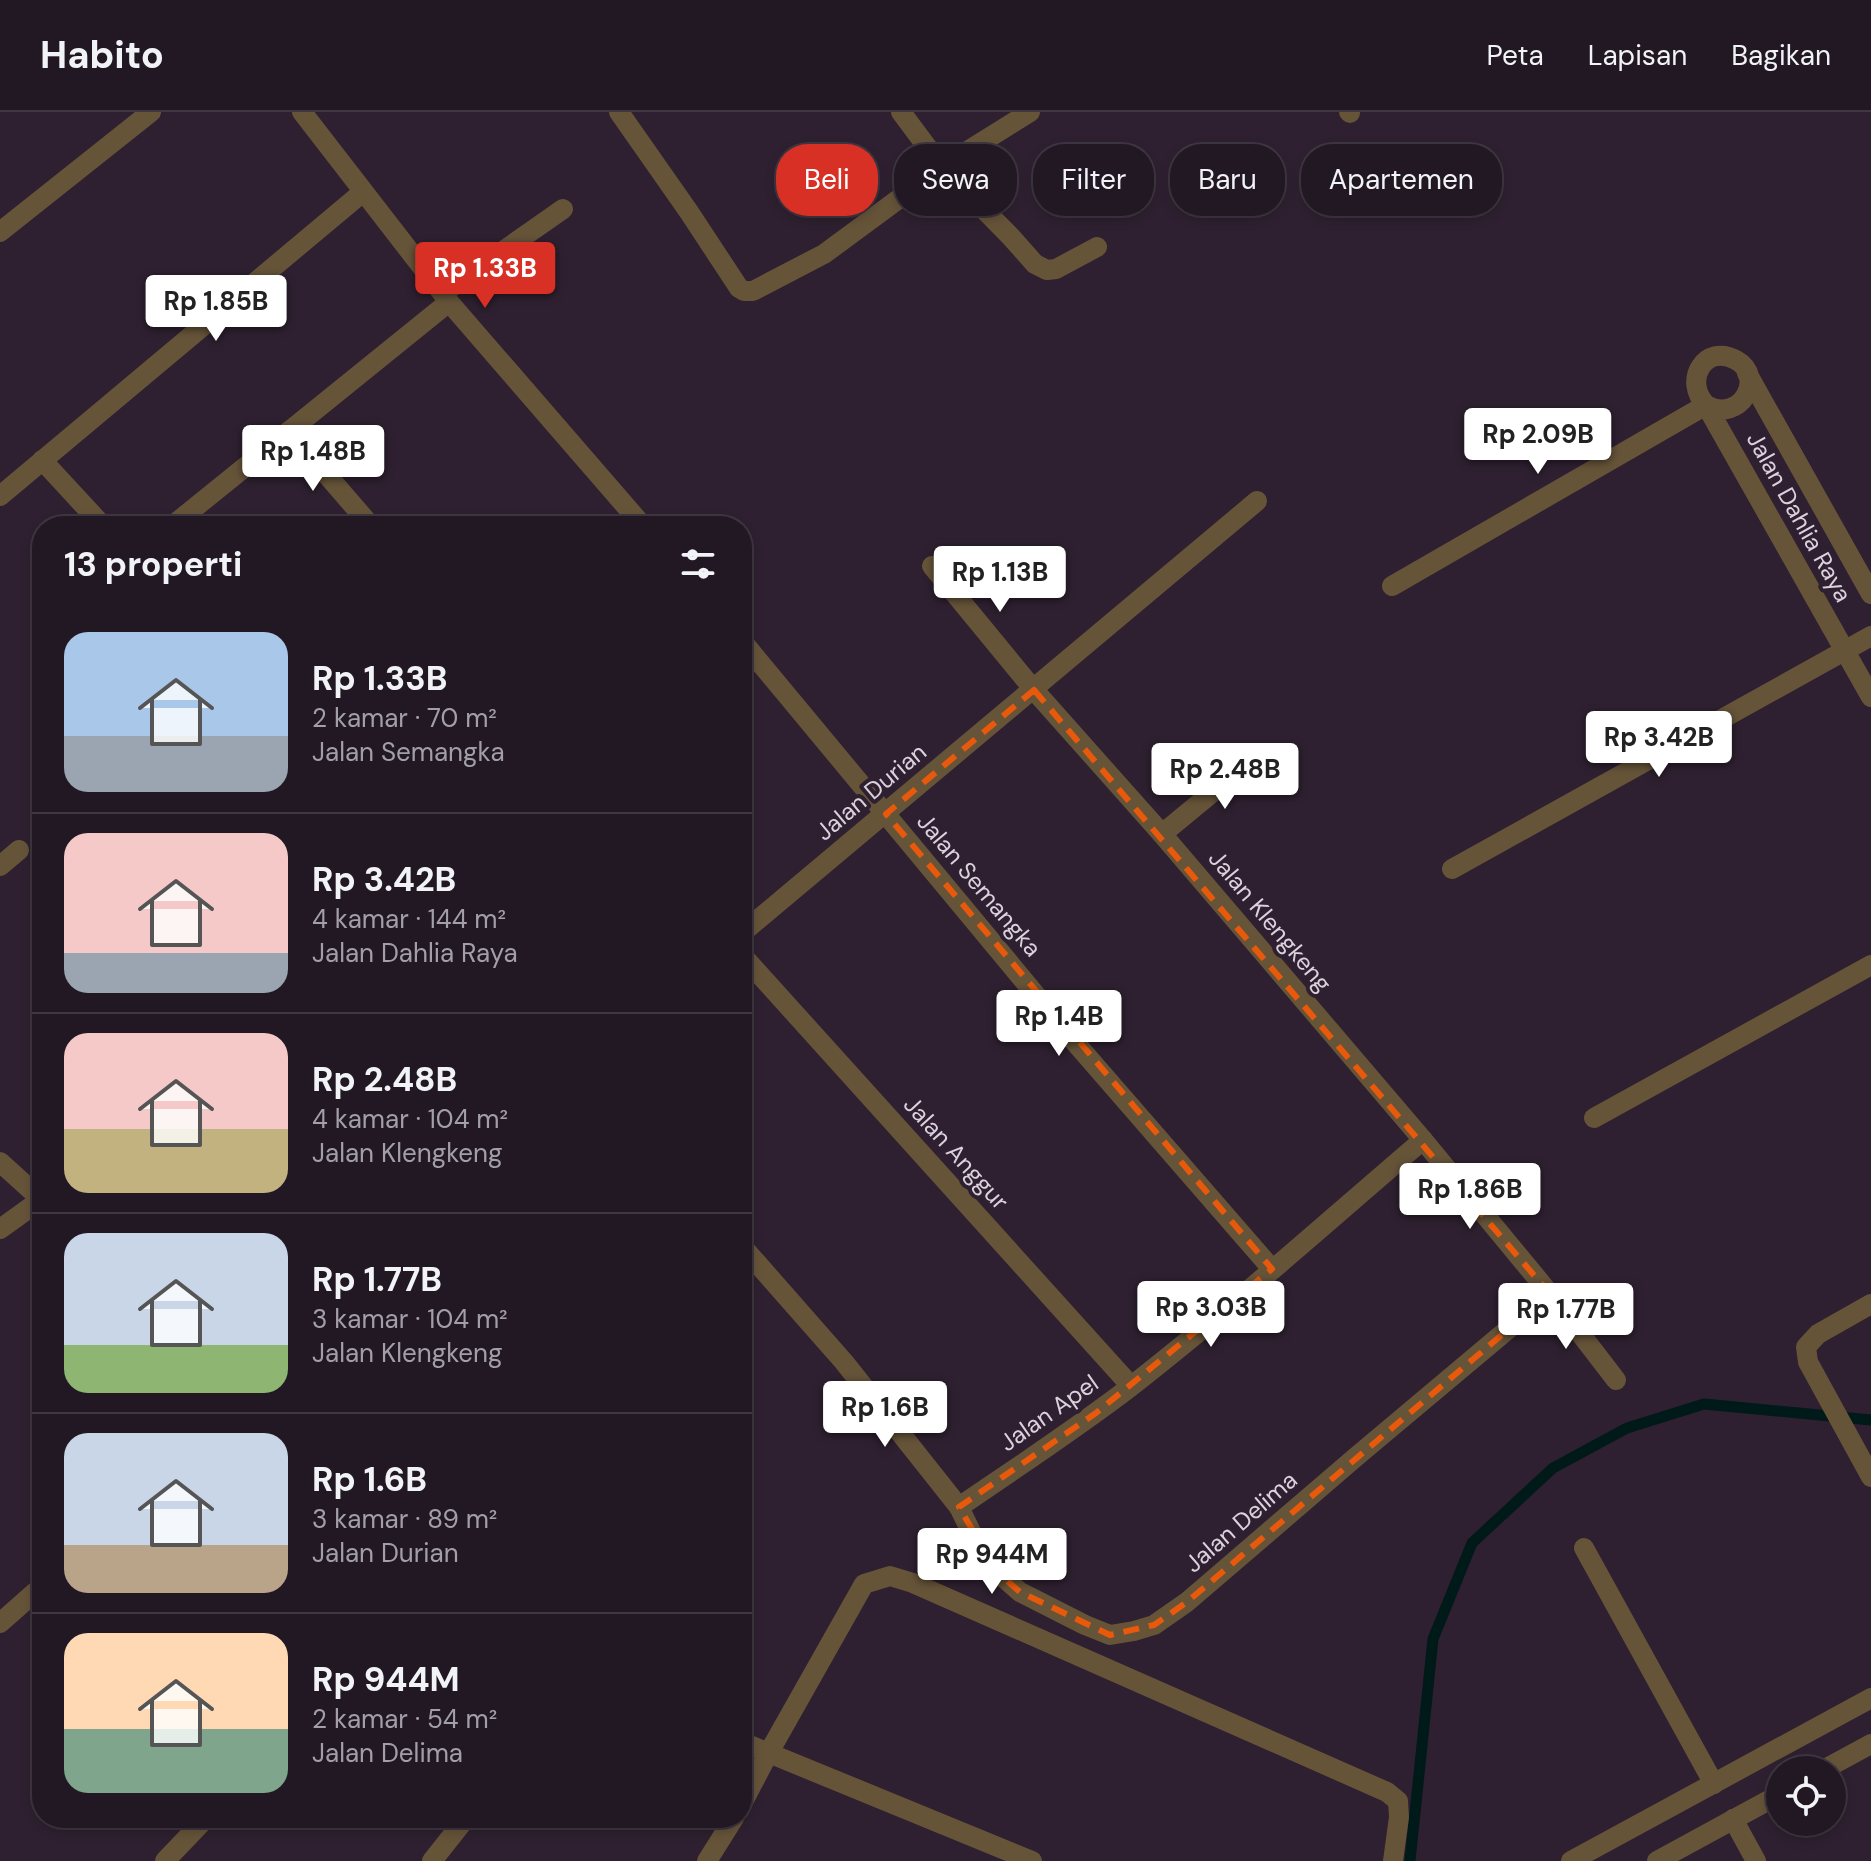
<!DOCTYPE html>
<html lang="id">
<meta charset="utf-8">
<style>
:root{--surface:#221824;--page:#2a212c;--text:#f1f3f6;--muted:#a2a0a6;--line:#3f3741;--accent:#d93025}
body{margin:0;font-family:"DM Sans",sans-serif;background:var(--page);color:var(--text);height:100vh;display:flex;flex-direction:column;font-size:30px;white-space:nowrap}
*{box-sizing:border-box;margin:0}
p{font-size:26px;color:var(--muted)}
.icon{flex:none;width:44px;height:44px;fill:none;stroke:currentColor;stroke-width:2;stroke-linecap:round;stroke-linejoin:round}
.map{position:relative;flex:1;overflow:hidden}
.drawer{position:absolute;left:32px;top:404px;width:720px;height:1312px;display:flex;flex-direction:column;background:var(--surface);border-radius:32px;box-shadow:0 4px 12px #0003,0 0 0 2px var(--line)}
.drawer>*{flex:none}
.hud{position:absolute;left:776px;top:32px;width:760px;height:72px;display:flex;gap:16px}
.fabs{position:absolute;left:1766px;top:1644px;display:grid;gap:16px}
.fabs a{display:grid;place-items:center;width:80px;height:80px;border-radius:50%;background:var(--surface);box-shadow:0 4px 12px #0003,0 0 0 2px var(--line);font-size:40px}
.price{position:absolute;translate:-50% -68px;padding:0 18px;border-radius:8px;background:#fff;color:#222;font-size:26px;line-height:52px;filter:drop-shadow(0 2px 4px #0008)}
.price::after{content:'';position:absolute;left:50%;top:48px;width:24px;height:18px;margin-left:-12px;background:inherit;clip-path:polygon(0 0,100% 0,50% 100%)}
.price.on{background:var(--accent);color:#fff}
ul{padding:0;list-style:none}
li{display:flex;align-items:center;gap:24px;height:200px;padding:0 32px}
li+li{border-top:2px solid var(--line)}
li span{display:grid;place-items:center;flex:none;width:224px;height:160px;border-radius:24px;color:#555}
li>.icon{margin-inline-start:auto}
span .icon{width:96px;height:96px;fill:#fffc;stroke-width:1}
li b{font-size:34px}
h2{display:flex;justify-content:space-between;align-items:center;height:96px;padding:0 32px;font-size:34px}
.tag{padding:0 28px;border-radius:32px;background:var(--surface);box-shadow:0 4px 12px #0003,0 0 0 2px var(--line);font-size:28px;line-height:72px}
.tag.on{background:var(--accent);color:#fff}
header{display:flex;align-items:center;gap:48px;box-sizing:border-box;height:112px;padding:0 40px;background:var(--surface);border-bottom:2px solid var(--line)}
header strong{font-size:38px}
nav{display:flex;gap:44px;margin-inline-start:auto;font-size:28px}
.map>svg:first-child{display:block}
</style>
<header>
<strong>Habito</strong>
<nav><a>Peta</a><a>Lapisan</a><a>Bagikan</a></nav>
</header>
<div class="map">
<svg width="1871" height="1749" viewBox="0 0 1871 1749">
<rect width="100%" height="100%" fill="#2e2030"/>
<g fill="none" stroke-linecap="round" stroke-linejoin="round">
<polyline stroke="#001919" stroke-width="11" points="1410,1749 1433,1527 1472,1431 1553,1356 1627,1316 1704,1292 1871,1308"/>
<g stroke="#665439" stroke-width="20">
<polyline points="302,0 449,190 643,414"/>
<polyline points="619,0 689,100 739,176 744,179 753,179 824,142 942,55 1030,0"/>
<polyline points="901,0 942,55 1011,125 1035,152 1047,158 1056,157 1097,135"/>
<polyline points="1349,0 1350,1"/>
<polyline points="0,120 151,0"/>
<polyline points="443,181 563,97"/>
<polyline points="1747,261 1871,482"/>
<path d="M1706 293C1740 312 1767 265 1736 248 1706 231 1682 268 1706 293L1871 585"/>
<polyline points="289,319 371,414"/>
<polyline points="42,348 103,414"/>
<polyline points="0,384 363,80"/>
<polyline points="172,414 449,190"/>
<polyline points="932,454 1034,578 1162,722 1423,1028 1550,1182 1616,1268"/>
<polyline points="1392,474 1706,293"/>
<polyline points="742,529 1079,935 1272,1157"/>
<polyline points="1162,722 1259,642"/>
<polyline points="0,754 19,738"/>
<polyline points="1452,757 1871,524"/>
<polyline points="742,821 1257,389"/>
<polyline points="742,843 1131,1274"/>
<polyline points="1594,1006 1871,853"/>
<polyline points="0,1050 42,1088"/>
<polyline points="0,1117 42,1087"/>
<polyline points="742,1134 844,1250 959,1395 976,1430 997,1460 1020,1480 1085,1513 1110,1523 1134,1519 1154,1513 1187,1490 1357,1344 1550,1182"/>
<polyline points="1871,1192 1818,1222 1806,1235 1808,1250 1871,1365"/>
<path d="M959 1395C1016 1356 1074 1318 1129 1276 1230 1197 1326 1111 1423 1028"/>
<polyline points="1584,1436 1714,1672"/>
<polyline points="0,1511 42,1474"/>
<polyline points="742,1630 1032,1749"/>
<polyline points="1823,1658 1871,1632"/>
<polyline points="742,1692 768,1642 864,1472 890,1464 913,1471 1387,1680 1398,1689 1399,1705 1393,1749"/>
<polyline points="1733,1707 1756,1749"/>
<polyline points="165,1749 206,1706"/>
<polyline points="432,1749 466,1706"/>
<polyline points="707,1749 734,1706"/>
<polyline points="1571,1749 1871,1586"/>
<polyline points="1657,1749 1780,1682"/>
</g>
</g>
<path fill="none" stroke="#e8590c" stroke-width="6" stroke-dasharray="16 10" stroke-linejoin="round" d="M1034 578 1550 1182 1187 1490 1154 1513 1110 1523 1020 1480 997 1460 959 1395 1096 1301 1272 1157 886 702Z"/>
<g text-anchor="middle" stroke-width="8" stroke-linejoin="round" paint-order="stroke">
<g font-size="24" fill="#dcd2dd" stroke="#2e2030">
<text transform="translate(1799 405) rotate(61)" y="8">Jalan Dahlia Raya</text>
<text transform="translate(871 680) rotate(-40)" y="8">Jalan Durian</text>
<text transform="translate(979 773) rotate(50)" y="8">Jalan Semangka</text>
<text transform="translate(1270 809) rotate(50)" y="8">Jalan Klengkeng</text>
<text transform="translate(956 1041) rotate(48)" y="8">Jalan Anggur</text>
<text transform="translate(1049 1301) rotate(-35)" y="8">Jalan Apel</text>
<text transform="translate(1241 1410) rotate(-41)" y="8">Jalan Delima</text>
</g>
</g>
</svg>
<div class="fabs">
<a><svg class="icon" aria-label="locate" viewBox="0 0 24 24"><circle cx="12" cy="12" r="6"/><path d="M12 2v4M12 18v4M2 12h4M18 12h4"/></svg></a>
</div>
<b class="price on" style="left:485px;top:198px">Rp 1.33B</b>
<b class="price" style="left:216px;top:231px">Rp 1.85B</b>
<b class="price" style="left:1538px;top:364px">Rp 2.09B</b>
<b class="price" style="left:313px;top:381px">Rp 1.48B</b>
<b class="price" style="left:1000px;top:502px">Rp 1.13B</b>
<b class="price" style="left:1659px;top:667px">Rp 3.42B</b>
<b class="price" style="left:1225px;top:699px">Rp 2.48B</b>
<b class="price" style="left:1059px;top:946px">Rp 1.4B</b>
<b class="price" style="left:1470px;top:1119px">Rp 1.86B</b>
<b class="price" style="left:1211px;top:1237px">Rp 3.03B</b>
<b class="price" style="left:1566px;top:1239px">Rp 1.77B</b>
<b class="price" style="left:885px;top:1337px">Rp 1.6B</b>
<b class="price" style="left:992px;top:1484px">Rp 944M</b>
<div class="hud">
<a class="tag on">Beli</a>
<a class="tag">Sewa</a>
<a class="tag">Filter</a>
<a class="tag">Baru</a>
<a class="tag">Apartemen</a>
</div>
<section class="drawer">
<h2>13 properti<svg class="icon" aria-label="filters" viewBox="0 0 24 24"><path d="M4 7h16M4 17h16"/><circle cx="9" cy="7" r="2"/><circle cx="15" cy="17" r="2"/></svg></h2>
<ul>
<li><span style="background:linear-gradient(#a9c7e8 65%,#9aa5b1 0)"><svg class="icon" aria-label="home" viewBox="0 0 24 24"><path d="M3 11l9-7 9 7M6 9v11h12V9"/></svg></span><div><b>Rp 1.33B</b><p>2 kamar · 70 m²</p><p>Jalan Semangka</p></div></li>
<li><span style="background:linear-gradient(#f6c9c9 75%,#9aa5b1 0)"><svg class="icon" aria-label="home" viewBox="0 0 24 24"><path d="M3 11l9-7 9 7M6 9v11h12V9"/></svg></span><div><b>Rp 3.42B</b><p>4 kamar · 144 m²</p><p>Jalan Dahlia Raya</p></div></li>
<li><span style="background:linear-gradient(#f6c9c9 60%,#c2b280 0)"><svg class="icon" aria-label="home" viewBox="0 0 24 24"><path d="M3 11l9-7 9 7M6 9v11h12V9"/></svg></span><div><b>Rp 2.48B</b><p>4 kamar · 104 m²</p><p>Jalan Klengkeng</p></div></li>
<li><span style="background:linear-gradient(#c9d6e8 70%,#8fb573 0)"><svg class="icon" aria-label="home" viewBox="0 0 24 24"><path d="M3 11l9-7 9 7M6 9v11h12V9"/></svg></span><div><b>Rp 1.77B</b><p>3 kamar · 104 m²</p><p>Jalan Klengkeng</p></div></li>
<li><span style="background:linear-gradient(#c9d6e8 70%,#b9a48a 0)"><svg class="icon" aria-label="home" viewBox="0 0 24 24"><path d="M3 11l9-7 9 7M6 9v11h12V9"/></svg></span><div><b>Rp 1.6B</b><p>3 kamar · 89 m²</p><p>Jalan Durian</p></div></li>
<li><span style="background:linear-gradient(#ffd9b3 60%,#7fa58c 0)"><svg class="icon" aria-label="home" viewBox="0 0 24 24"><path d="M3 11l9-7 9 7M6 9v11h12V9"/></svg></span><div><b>Rp 944M</b><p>2 kamar · 54 m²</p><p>Jalan Delima</p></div></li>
</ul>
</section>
</div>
